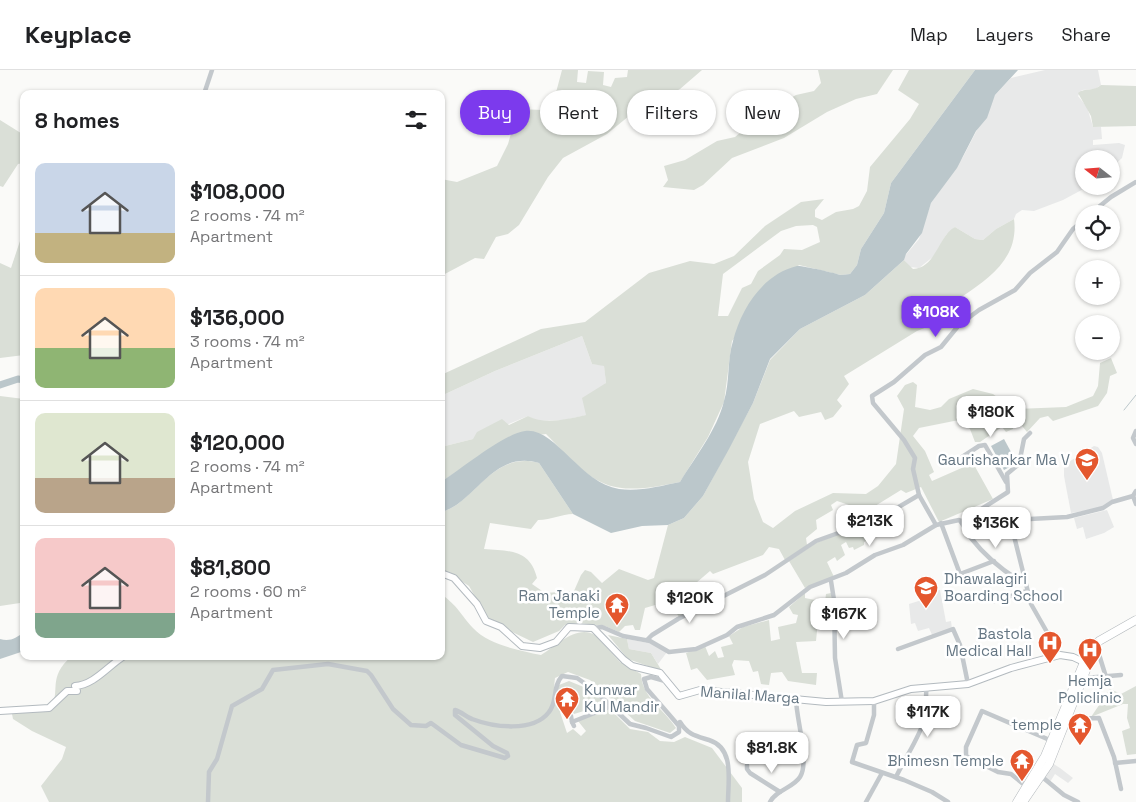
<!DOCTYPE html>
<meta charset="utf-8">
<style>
:root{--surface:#fff;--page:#f6f6f6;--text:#202124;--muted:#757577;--line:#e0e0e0;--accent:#7c3aed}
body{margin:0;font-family:"Space Grotesk",sans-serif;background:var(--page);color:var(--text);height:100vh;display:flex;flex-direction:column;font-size:19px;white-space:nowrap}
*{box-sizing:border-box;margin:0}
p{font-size:16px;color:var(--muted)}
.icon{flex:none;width:28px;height:28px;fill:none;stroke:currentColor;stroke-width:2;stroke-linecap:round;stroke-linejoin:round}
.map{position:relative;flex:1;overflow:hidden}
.side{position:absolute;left:20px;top:20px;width:425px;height:570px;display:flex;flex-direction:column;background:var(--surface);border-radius:10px;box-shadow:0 1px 4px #0004}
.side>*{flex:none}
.banner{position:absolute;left:460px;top:20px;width:475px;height:45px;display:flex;gap:10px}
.needle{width:32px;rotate:287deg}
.buttons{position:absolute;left:1075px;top:80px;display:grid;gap:10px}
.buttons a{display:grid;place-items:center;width:45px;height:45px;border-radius:50%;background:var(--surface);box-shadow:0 1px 4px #0004;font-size:25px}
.price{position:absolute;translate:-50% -42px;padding:0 11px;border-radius:10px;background:#fff;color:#222;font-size:16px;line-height:32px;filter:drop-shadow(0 1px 2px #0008)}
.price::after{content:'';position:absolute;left:50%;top:30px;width:15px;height:11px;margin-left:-8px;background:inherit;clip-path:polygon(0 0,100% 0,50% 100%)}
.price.on{background:var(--accent);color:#fff}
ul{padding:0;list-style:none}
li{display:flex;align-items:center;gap:15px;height:125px;padding:0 15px}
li+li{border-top:1px solid var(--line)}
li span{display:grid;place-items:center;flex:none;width:140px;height:100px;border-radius:10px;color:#555}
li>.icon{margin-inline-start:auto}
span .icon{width:60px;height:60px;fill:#fffc;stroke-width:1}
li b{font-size:21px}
h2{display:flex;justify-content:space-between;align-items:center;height:60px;padding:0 15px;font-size:21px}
.chip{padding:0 18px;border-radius:22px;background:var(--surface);box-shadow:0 1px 4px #0004;font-size:18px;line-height:45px}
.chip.on{background:var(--accent);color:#fff}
header{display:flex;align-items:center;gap:30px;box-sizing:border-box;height:70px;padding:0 25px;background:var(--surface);border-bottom:1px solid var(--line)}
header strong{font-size:24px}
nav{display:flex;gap:28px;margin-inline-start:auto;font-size:18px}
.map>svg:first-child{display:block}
</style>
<header>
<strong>Keyplace</strong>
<nav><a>Map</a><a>Layers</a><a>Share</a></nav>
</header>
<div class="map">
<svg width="1136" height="732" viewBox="0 0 1136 732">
<rect width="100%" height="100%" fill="#fafaf8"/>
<g fill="#e8e9e9">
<polygon points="1045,0 1098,0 1101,15 1095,19 1082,20 1078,26 1087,37 1093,57 1101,57 1102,69 1093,70 1093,75 1119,73 1125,75 1122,88 1111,98 1111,89 1084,89 1084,116 1089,116 1063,130 1034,141 1022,140 1016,144 1014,149 996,159 983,170 975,169 955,157 946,165 934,186 919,198 910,197 904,190 904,187 919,169 931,133 963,87 995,25 1011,8"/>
<polygon points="582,266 592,294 604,295 606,313 587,345 564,350 537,351 528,346 473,369 441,377 441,326 495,301"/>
<polygon points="1094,376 1098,377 1102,383 1113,430 1101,438 1071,443 1064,406 1064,395"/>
<polygon points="1107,440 1114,457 1104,463 1086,469 1083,457 1077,459 1074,448"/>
<polygon points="940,520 946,552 951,551 952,559 933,567 929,558 918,561 915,553 911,554 909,534 925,529 924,522"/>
<polygon points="627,569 654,574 667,582 658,594 651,583 629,579"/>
<polygon points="1052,693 1060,698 1073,708 1068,713 1055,704 1050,712 1043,706"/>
</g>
<g fill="#dadfd7" fill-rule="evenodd">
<polygon points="562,0 578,0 577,12 586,13 588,1 604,2 603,15 611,17 615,8 627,7 628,0 702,0 680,19 629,46 607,64 563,88 548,107 519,155 508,164 496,167 484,189 475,188 441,206 441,109 457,112 497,96 508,74 518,39 543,40 554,30"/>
<polygon points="818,0 893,0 877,24 856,29 827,42 784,68 732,88 703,115 694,120 663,117 668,110 664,96 685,90 717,71 735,67 748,56 764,49 778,35 796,25 814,21 821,13"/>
<path d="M909 0H975L891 113 884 143 861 179 857 195 850 204 841 205 799 195 732 271 724 332 708 367 680 412C606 428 596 416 546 364L506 369 441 412V377L473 369 477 362 502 349 509 355 528 346C545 355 567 349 586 345L582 328 606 313 604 296 592 294 582 266 495 301 441 326V305L541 259 585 252 649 203 690 191 714 194 734 186 765 156 801 132 824 129 815 140V147L822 150 836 142 853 139 859 136 867 121 870 97 910 49 919 34 898 20ZM813 155 817 157 820 172 802 180 784 179 780 185 758 201 751 214 742 218 728 246H718L723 204 781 161 796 156Z"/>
<path d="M1101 15 1136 16V56L1093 57 1091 46 1078 23C1085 17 1094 22 1101 15Z"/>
<polygon points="0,50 24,65 24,93 18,94 3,117 0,116"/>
<path d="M1014 149C1019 187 991 207 963 226 958 229 947 234 943 239 940 243 941 249 937 253L917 261 844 306 849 314 837 330 842 336 833 347 825 350 821 342 799 347 794 341 760 354 748 392 754 429 763 452 773 458 795 441 833 423 866 424 878 416 896 394 904 339 897 326 905 315 913 312 917 315 915 337 930 340 941 337 949 329 973 319 993 324 1013 339 1066 337 1093 326 1098 316 1100 293 1111 288 1117 303 1110 306 1107 323 1098 336 1053 351 1048 346 1040 348 1027 362 1018 351 1013 354V359L1006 362 1002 357 980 372H975L970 359 959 350 919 358 913 366 925 381 934 402 929 405 932 411 973 393 993 429 939 452 921 417 906 423 901 420 867 441 837 431 831 435 833 440 816 450 817 459 806 468 807 475 785 490 779 479 769 477 763 485 713 504 710 501 696 513 711 531 679 547 669 531 645 538 640 560H635L633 555 625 556 619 562 605 556 580 553 565 555 559 561 533 572 489 551 469 516 441 498V443C447 440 454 437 459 433 484 413 502 383 539 393L573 444C561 444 552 450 538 450L531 459 490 453 484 479C509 481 530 479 537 508L532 514 545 523 574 521 581 505 585 500 591 502 602 513 619 499 648 510 654 508 668 455 684 448 703 426 753 333 770 290 800 259 865 225 904 190 913 199C936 198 938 166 955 157L975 169 983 170 996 159Z"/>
<polygon points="24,159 24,285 0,288 0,193 11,198"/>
<polygon points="0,326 24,329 22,542 20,533 0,536"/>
<polygon points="890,444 896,457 864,472 864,475 854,480 853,477 849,478 846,472 841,475 845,485 837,491 835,487 827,492 834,507 805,518 789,491 816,473"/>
<polygon points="805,523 805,528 825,532 826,524 831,523 833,538 823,537 821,550 818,551 816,571 796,572 802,603 817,603 816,615 788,611 782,602 771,603 769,615 761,614 758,601 753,602 749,591 734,590 732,595 735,605 707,610 697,598 691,600 686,583 705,576 709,586 715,581 718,588 724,587 721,577 733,574 729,566 743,557 769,550 771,571 780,569 778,557 796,553 798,545 793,544 789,537"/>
<path d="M441 524C458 536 460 544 473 558 489 575 518 580 541 585 556 576 577 554 595 565L620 592 641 604C642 628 665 640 676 658L670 663 635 651 590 610 568 602 555 608 554 617 569 611 586 618 607 634 574 644 565 629 560 631V642L567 663 573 659 581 666 586 661 578 651 610 639 630 659 648 662 660 671 674 672 685 667 712 678 742 718V732H49L41 716 62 689 66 677 32 661 13 649 12 644 50 639C62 621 46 608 72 586H441Z"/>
<polygon points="608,565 627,569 629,579 651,583 662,601 628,589"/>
<polygon points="1136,616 1136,684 1127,685 1122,661 1130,658 1127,648 1128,634 1123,634 1091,647 1110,619 1121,624"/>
</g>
<g fill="#bbc7cb">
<path d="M975 0H1018L995 25 987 48 976 61 957 98 931 133 922 163 906 184 904 190 865 225 800 259 770 289 753 333 729 379 703 426 684 448 668 455 642 456 611 463 573 444 539 393C502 382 484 414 459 433 454 437 447 440 441 443V412C460 400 505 363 525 361 555 357 580 413 619 419 639 422 660 416 680 412 695 387 717 360 724 331 730 312 727 290 733 271 741 239 763 204 797 196 801 195 835 203 841 205L850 204 857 195 861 179 884 143 891 113Z"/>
<polygon points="1004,369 1017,393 1004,400 991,376"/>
<path d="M24 562V581L0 589V569C10 572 16 568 24 562Z"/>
</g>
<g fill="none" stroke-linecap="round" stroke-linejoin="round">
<polyline stroke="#bbc7cb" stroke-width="1" points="1124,340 1136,325"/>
<polyline stroke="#bbc7cb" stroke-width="7" points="0,315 18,309 24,310"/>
<defs>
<g id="secondary">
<polyline points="441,503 454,508 477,534 486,551 501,557 522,576 540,578 556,572 569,557 593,558 624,590 632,596 660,603 679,626 700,620 826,632 874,631 911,619 968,614 1011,598 1060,585 1073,587 1088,594"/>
<path d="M0 641 49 638 67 621H77L75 616C94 615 108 596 124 586"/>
</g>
<g id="highway">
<polyline points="1017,732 1045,686 1087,585 1099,571 1136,550"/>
<polyline points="1023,732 1049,694 1092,585"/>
</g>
</defs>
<use href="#secondary" stroke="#b3babf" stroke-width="8"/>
<use href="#highway" stroke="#b4b9bd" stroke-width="9"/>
<g stroke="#c3c8cc" stroke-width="4.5">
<polyline points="204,24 212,0"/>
<polyline points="1090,144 1111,127 1136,112"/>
<polyline points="1136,361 1133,368 1136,374"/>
<polyline points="956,391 979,376 985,375 1006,412"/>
<polyline points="1133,426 1136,434"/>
<polyline points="1010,450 1067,447 1103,438 1112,432 1133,426 1136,421"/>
<polyline points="941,453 960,504 994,491"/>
<polyline points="936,455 919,425 913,399 915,388 904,370 873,333 872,326 894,312 925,285 941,277 959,255 979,240 1015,220 1030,203 1057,182 1073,159 1084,150"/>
<polyline points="831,511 834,530 835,588 842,632"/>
<path d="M1025 514C1006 503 985 486 971 468 967 463 965 457 961 452L1008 422 1007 404 1019 394 1024 369 1030 363"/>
<polyline points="994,531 1027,521"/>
<polyline points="593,558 602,557 623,566 650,571 669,582 696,579 727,565 737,557 774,545 810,517 846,503 875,485 903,475 936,455 959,450 971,455 1004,446 1010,450 1031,534 1060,585"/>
<polyline points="647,570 652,565 678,549 765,505 816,471 880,448 919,425"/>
<polyline points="1097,578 1106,607"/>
<polyline points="898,579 953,559 960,575 968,614"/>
<polyline points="1083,606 1085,608 1121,605"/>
<polyline points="874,631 874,645 866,673 857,675 852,692 904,710 932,722 948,732"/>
<polyline points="567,642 571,646 572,652"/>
<polyline points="1068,649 1099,648 1114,687 1121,719"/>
<path d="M680 652C688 665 696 666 709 670 735 678 728 711 728 732"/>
<polyline points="574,656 572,652 612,636"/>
<polyline points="1115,693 1136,691"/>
<polyline points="747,695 747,699 750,703 780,722"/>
<polyline points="1041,706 1064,725 1078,732"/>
<path d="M896 707C906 686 920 667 926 645 929 636 924 627 927 618"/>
<polyline points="1027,717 1011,704 998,702 966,686 966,677 982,641 1052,671"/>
<path d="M208 732 209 702 217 689 232 636 262 619 273 600 328 594 367 601 371 605 393 639 411 655 426 656 431 653 461 675 505 688 508 686 507 683 493 676 455 645V640C462 642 466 647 472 649 493 657 533 663 549 642 558 631 552 617 562 606L577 608 594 620 630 654 646 658 671 667 679 662V656L647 619 644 609 651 607 665 611"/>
<path d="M770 732C776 720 793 718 800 707 810 692 796 648 796 629"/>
<polyline points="866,732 882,703"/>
</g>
<use href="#secondary" stroke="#fff" stroke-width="6"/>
<use href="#highway" stroke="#fff" stroke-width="8"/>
</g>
<defs>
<symbol id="school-pin" viewBox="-11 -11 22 30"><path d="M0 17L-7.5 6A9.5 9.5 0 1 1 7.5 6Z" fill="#e4572e" stroke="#fff"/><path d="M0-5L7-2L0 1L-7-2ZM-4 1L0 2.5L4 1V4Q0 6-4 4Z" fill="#fff"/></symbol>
<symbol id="temple-pin" viewBox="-11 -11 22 30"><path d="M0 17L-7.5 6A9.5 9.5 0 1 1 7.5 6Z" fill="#e4572e" stroke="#fff"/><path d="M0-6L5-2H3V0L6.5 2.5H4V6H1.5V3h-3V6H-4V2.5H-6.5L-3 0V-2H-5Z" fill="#fff"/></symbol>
<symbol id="hospital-pin" viewBox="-11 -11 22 30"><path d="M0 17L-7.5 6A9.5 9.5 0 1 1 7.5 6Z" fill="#e4572e" stroke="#fff"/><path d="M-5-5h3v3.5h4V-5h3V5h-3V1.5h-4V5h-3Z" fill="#fff"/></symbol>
</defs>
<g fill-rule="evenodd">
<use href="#school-pin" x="1073" y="376" width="28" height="38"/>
<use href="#school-pin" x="912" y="504" width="28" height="38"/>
<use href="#temple-pin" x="603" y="521" width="28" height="38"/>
<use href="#hospital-pin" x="1036" y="559" width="28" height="38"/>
<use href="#hospital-pin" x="1076" y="566" width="28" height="38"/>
<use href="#temple-pin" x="553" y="615" width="28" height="38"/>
<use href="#temple-pin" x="1066" y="641" width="28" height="38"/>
<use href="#temple-pin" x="1008" y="677" width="28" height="38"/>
</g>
<g text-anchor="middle" stroke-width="5" stroke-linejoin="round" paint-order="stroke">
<g font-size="15" fill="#657683" stroke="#fff" text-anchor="end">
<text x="1070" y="395">Gaurishankar Ma V</text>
<text x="944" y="514" text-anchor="start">Dhawalagiri<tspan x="944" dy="17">Boarding School</tspan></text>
<text x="600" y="531">Ram Janaki<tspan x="600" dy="17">Temple</tspan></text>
<text x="1032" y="569">Bastola<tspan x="1032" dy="17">Medical Hall</tspan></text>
<text x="1090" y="616" text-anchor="middle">Hemja<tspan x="1090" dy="17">Policlinic</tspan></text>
<text x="584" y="625" text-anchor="start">Kunwar<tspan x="584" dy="17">Kul Mandir</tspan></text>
<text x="1062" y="660">temple</text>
<text x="1004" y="696">Bhimesn Temple</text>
</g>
<g font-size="15" fill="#657683" stroke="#fff">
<text transform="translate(750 625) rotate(4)" y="5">Manilal Marga</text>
</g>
</g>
</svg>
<div class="buttons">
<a><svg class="needle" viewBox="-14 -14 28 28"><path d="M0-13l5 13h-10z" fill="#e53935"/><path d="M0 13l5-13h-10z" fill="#757577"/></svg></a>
<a><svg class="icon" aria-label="locate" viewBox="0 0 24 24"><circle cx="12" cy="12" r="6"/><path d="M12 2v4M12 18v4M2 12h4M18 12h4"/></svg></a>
<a>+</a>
<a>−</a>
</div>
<b class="price on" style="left:936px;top:268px">$108K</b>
<b class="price" style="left:991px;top:368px">$180K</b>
<b class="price" style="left:870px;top:477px">$213K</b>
<b class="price" style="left:996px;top:479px">$136K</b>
<b class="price" style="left:690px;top:554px">$120K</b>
<b class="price" style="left:844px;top:570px">$167K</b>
<b class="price" style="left:928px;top:668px">$117K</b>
<b class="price" style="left:772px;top:704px">$81.8K</b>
<div class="banner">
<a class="chip on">Buy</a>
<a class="chip">Rent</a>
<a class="chip">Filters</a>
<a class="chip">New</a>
</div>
<section class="side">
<h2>8 homes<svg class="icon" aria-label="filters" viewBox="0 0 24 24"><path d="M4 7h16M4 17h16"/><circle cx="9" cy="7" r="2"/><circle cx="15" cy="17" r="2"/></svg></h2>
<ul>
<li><span style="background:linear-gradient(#c9d6e8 70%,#c2b280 0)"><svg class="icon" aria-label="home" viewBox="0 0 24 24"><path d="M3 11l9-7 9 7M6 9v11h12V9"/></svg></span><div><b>$108,000</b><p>2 rooms · 74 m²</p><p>Apartment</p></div></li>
<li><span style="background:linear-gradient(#ffd9b3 60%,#8fb573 0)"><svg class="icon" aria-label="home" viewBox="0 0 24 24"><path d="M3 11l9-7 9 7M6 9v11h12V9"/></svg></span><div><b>$136,000</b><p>3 rooms · 74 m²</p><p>Apartment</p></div></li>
<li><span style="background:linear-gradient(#dfe7d0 65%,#b9a48a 0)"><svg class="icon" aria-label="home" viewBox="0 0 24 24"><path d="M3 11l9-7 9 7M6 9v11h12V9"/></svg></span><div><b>$120,000</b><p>2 rooms · 74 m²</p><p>Apartment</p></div></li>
<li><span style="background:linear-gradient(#f6c9c9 75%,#7fa58c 0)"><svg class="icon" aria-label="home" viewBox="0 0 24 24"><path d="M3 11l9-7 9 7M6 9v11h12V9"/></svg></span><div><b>$81,800</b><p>2 rooms · 60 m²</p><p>Apartment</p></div></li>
</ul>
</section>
</div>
